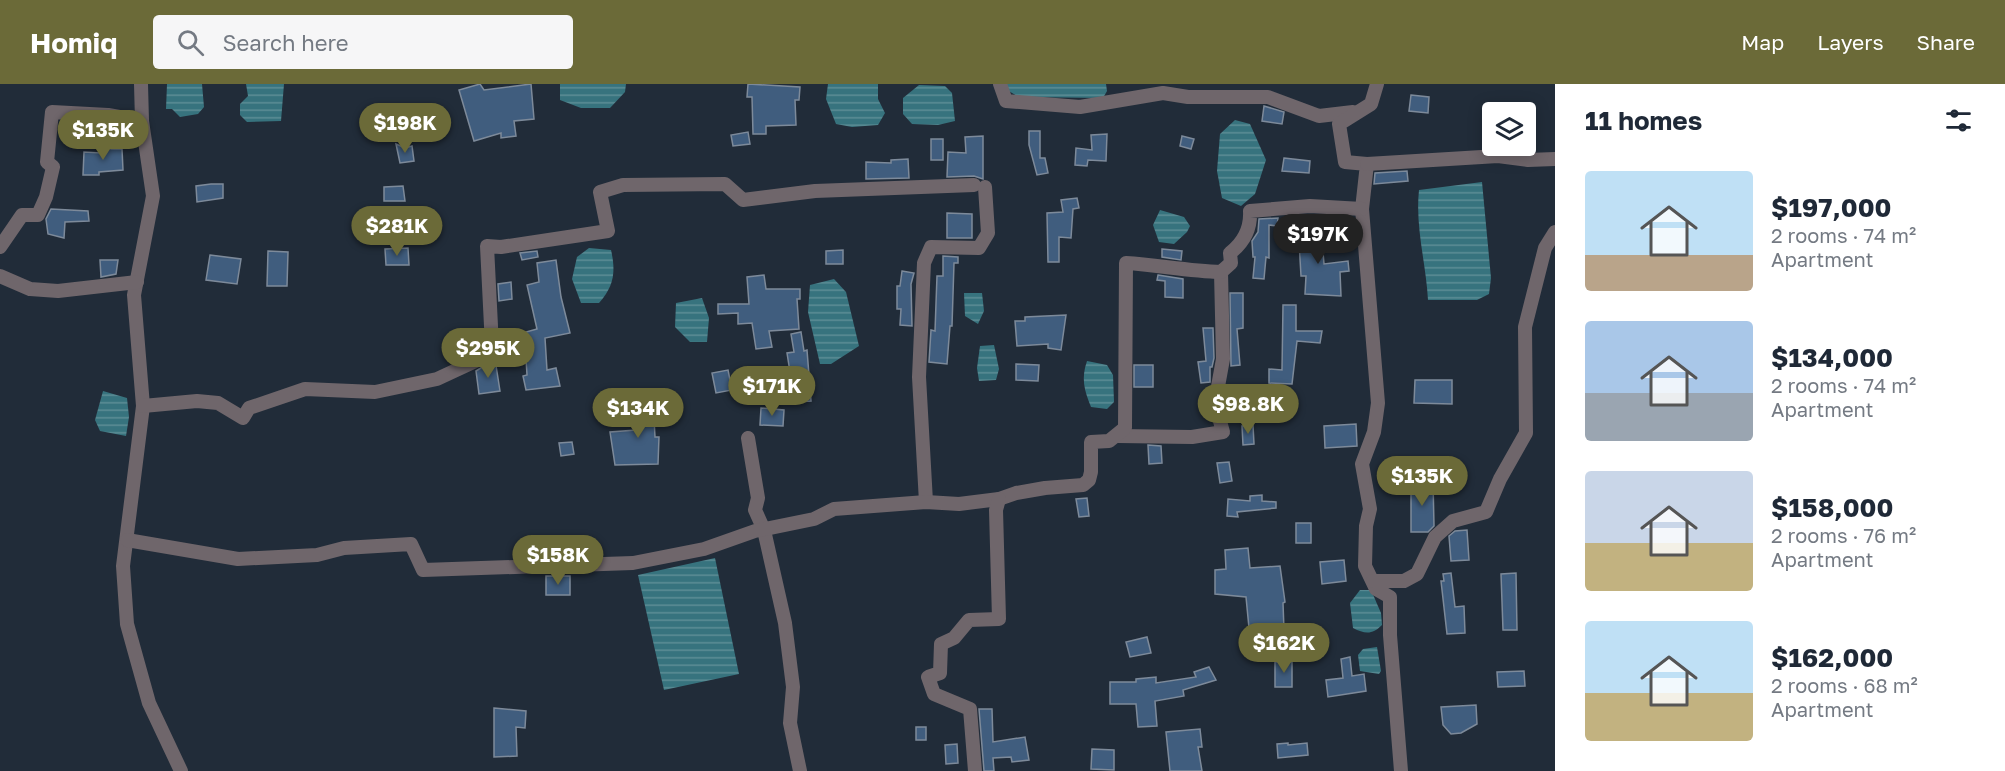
<!DOCTYPE html>
<meta charset="utf-8">
<style>
:root{--surface:#fff;--page:#f6f6f7;--text:#1f2937;--muted:#747a83;--accent:#6b6a38}
body{margin:0;font-family:"Golos Text",sans-serif;background:var(--page);color:var(--text);height:100vh;display:flex;flex-direction:column;font-size:22px;white-space:nowrap}
*{box-sizing:border-box;margin:0}
p{font-size:20px;color:var(--muted)}
.icon{flex:none;width:33px;height:33px;fill:none;stroke:currentColor;stroke-width:2;stroke-linecap:round;stroke-linejoin:round}
.map{position:relative;flex:1;overflow:hidden}
.sheet{display:flex;flex-direction:column;background:var(--surface);width:450px}
.sheet>*{flex:none}
.buttons{position:absolute;left:1482px;top:18px;display:grid;gap:12px}
.buttons a{display:grid;place-items:center;width:54px;height:54px;border-radius:6px;background:var(--surface);box-shadow:0 3px 15px #0003;font-size:30px}
.price{position:absolute;translate:-50% -51px;padding:0 14px;border-radius:21px;background:var(--accent);color:#fff;font-size:20px;line-height:39px;filter:drop-shadow(0 2px 3px #0008)}
.price::after{content:'';position:absolute;left:50%;top:36px;width:18px;height:14px;margin-left:-9px;background:inherit;clip-path:polygon(0 0,100% 0,50% 100%)}
.price.current{background:#222;color:#fff}
ul{padding:0;list-style:none}
li{display:flex;align-items:center;gap:18px;height:150px;padding:0 30px}
li span{display:grid;place-items:center;flex:none;width:168px;height:120px;border-radius:6px;color:#555}
li>.icon{margin-inline-start:auto}
span .icon{width:72px;height:72px;fill:#fffc;stroke-width:1}
li b{font-size:26px}
h2{display:flex;justify-content:space-between;align-items:center;height:72px;padding:0 30px;font-size:26px}
header{display:flex;align-items:center;gap:36px;box-sizing:border-box;height:84px;padding:0 30px;background:var(--accent);color:#fff}
header strong{font-size:28px}
nav{display:flex;gap:33px;margin-inline-start:auto;font-size:21px}
.search{width:420px;height:54px;background:var(--page);display:flex;align-items:center;gap:15px;box-sizing:border-box;padding:0 21px;border-radius:6px;color:var(--muted);font-size:22px}
main{display:flex;flex:1;min-height:0}
.map>svg:first-child{display:block}
</style>
<header>
<strong>Homiq</strong>
<div class="search"><svg class="icon" aria-label="search" viewBox="0 0 24 24"><circle cx="10" cy="10" r="6"/><path d="M15 15l6 6"/></svg>Search here</div>
<nav><a>Map</a><a>Layers</a><a>Share</a></nav>
</header>
<main>
<div class="map">
<svg width="1555" height="687" viewBox="0 0 1555 687">
<defs>
<pattern id="water-rules" width="6" height="5" patternUnits="userSpaceOnUse" patternTransform="scale(1.5)"><rect width="6" height="5" fill="#37737e"/><path d="M0 2.5h6" fill="none" stroke="#5d8d96"/></pattern>
</defs>
<rect width="100%" height="100%" fill="#212c39"/>
<g fill="url(#water-rules)">
<polygon points="167,0 202,0 204,23 198,30 180,33 172,25 166,25"/>
<polygon points="246,0 284,0 281,37 247,38 240,31 240,20 248,12"/>
<polygon points="560,0 626,0 625,8 610,24 581,24 560,16"/>
<polygon points="828,0 878,0 878,15 885,29 878,41 852,43 836,40 826,15"/>
<polygon points="1005,0 1106,0 1107,7 1103,14 1019,13 1007,6"/>
<polygon points="919,1 945,2 952,9 955,37 938,41 912,40 903,30 903,14"/>
<polygon points="1235,36 1250,40 1266,76 1255,110 1241,122 1222,114 1217,87 1220,50"/>
<path d="M1482 98 1491 194 1489 210 1477 216H1428C1426 179 1415 143 1419 106Z"/>
<polygon points="1160,126 1184,133 1190,142 1187,148 1174,160 1159,158 1153,141"/>
<path d="M589 164 611 166C616 188 614 202 599 219H581L572 195 577 173Z"/>
<polygon points="834,195 846,208 859,262 831,280 820,280 808,228 810,201"/>
<polygon points="964,209 982,209 984,227 978,240 965,232"/>
<polygon points="702,214 709,234 707,258 690,258 675,243 676,219"/>
<polygon points="994,261 999,285 996,296 979,297 977,284 980,262"/>
<path d="M1087 277 1107 281 1113 291 1114 318 1107 325 1091 323C1084 306 1081 294 1087 277Z"/>
<polygon points="103,307 127,314 129,333 126,352 100,347 95,336"/>
<polygon points="715,474 739,590 664,606 638,491"/>
<path d="M1360 506H1371L1381 529 1382 541C1372 551 1365 550 1353 544L1350 519Z"/>
<polygon points="1377,563 1381,587 1379,590 1360,587 1358,571 1363,565"/>
</g>
<g fill="#405d7e" stroke="#7d8a9a" stroke-width="1.5">
<polygon points="480,0 484,6 531,0 534,35 514,37 516,52 501,54 501,49 474,57 459,6"/>
<polygon points="748,0 800,3 799,16 795,16 796,41 766,42 766,50 753,50 752,13 747,13"/>
<polygon points="1411,11 1429,13 1428,29 1409,27"/>
<polygon points="1264,22 1284,28 1282,40 1262,37"/>
<polygon points="1029,47 1040,47 1040,74 1045,74 1048,89 1037,91 1029,61"/>
<polygon points="748,48 750,60 733,62 731,51"/>
<polygon points="1107,50 1106,77 1088,76 1087,82 1075,81 1076,64 1092,66 1091,51"/>
<polygon points="983,52 983,95 974,92 947,93 948,68 966,69 965,53"/>
<polygon points="1182,52 1194,55 1191,65 1180,62"/>
<rect x="931" y="55" width="12" height="21"/>
<polygon points="396,60 405,64 412,62 414,77 400,79"/>
<polygon points="111,61 111,65 122,65 123,86 99,88 99,91 83,91 84,68 101,69 101,62"/>
<polygon points="1284,74 1310,77 1309,89 1282,87"/>
<polygon points="908,75 909,94 866,95 866,78 891,79 891,76"/>
<polygon points="1407,87 1408,97 1374,100 1375,89"/>
<polygon points="211,100 223,100 223,114 197,118 196,102"/>
<polygon points="403,102 405,117 384,117 384,103"/>
<polygon points="1077,114 1079,124 1073,125 1071,154 1059,153 1059,178 1048,178 1047,129 1063,128 1061,116"/>
<polygon points="51,125 88,127 89,137 65,138 64,154 48,150 46,135"/>
<polygon points="947,129 972,130 972,154 947,154"/>
<polygon points="1278,134 1277,142 1269,141 1269,174 1266,173 1264,195 1253,194 1255,173 1253,173 1252,157 1258,148 1259,135"/>
<polygon points="1321,144 1324,180 1348,177 1349,187 1340,188 1341,212 1305,210 1306,192 1301,192 1299,157 1293,157 1292,146"/>
<polygon points="408,164 409,181 386,181 385,165"/>
<polygon points="1162,165 1182,167 1181,176 1162,173"/>
<polygon points="843,166 843,180 826,180 826,167"/>
<polygon points="268,167 288,168 287,202 267,202"/>
<polygon points="537,167 538,173 522,176 520,169"/>
<polygon points="210,171 241,175 237,200 206,196"/>
<polygon points="943,172 958,173 958,179 954,179 952,242 950,242 947,280 929,278 931,246 935,247 937,192 943,192"/>
<polygon points="100,176 118,176 116,190 101,193"/>
<polygon points="556,176 561,213 570,249 545,254 547,286 556,284 560,302 526,306 523,292 527,291 525,259 522,260 519,250 537,245 527,201 539,198 537,179"/>
<polygon points="902,187 914,189 911,200 912,242 900,241 901,225 897,225 897,202 900,202"/>
<polygon points="764,191 766,205 800,205 800,215 797,215 799,245 769,247 772,263 756,265 752,239 738,240 738,229 718,230 718,220 749,220 747,193"/>
<polygon points="1158,191 1183,195 1183,214 1165,213 1165,197 1157,196"/>
<polygon points="511,198 512,215 499,217 498,200"/>
<polygon points="1230,209 1243,209 1243,244 1237,245 1240,281 1231,282"/>
<polygon points="1283,221 1296,221 1296,247 1322,247 1320,259 1297,257 1292,300 1269,299 1269,285 1282,286"/>
<polygon points="1066,231 1061,266 1048,264 1048,260 1017,262 1015,237 1025,237 1025,233"/>
<polygon points="1203,244 1213,244 1214,274 1212,283 1210,283 1210,298 1201,299 1198,278 1206,277"/>
<polygon points="801,248 804,267 807,266 811,317 797,318 794,287 790,288 787,269 794,268 791,250"/>
<polygon points="495,275 500,307 479,310 476,287"/>
<polygon points="1016,280 1039,281 1038,297 1016,296"/>
<rect x="1134" y="281" width="19" height="22"/>
<polygon points="728,286 732,306 716,309 712,289"/>
<polygon points="1415,296 1452,296 1452,320 1414,319"/>
<polygon points="637,314 653,314 655,353 659,353 658,380 615,381 610,348 636,346"/>
<polygon points="761,324 784,326 783,342 760,341"/>
<polygon points="1356,340 1357,362 1325,364 1324,342"/>
<polygon points="1253,341 1254,360 1243,361 1242,342"/>
<polygon points="572,358 574,370 561,372 559,359"/>
<polygon points="1148,361 1161,362 1162,379 1149,380"/>
<polygon points="1229,378 1232,397 1220,399 1217,379"/>
<polygon points="1433,397 1434,442 1428,448 1411,448 1411,398"/>
<polygon points="1262,411 1262,417 1276,418 1276,424 1237,428 1238,433 1227,432 1228,415 1250,417 1250,412"/>
<polygon points="1087,414 1089,432 1079,433 1076,415"/>
<rect x="1296" y="439" width="15" height="20"/>
<polygon points="1467,446 1469,476 1451,477 1449,452 1455,447"/>
<polygon points="1248,464 1250,484 1280,482 1285,518 1283,519 1284,546 1291,545 1292,557 1275,559 1273,542 1249,544 1246,513 1215,510 1215,486 1226,485 1225,466"/>
<polygon points="1344,476 1346,497 1322,500 1320,478"/>
<polygon points="1451,489 1455,523 1464,522 1465,549 1447,550 1441,497 1444,497 1443,490"/>
<polygon points="1516,489 1517,546 1503,546 1501,490"/>
<rect x="546" y="492" width="24" height="19"/>
<polygon points="1147,553 1151,569 1130,573 1126,558"/>
<polygon points="1350,573 1352,592 1364,590 1366,607 1328,613 1326,596 1343,594 1341,575"/>
<rect x="1275" y="578" width="17" height="25"/>
<polygon points="1209,583 1216,596 1183,606 1184,612 1155,617 1157,642 1138,643 1136,620 1110,620 1110,598 1136,598 1136,595 1156,593 1156,599 1196,593 1194,588"/>
<polygon points="1524,587 1525,602 1498,603 1497,588"/>
<polygon points="1476,621 1477,640 1461,649 1451,650 1443,641 1441,623"/>
<polygon points="494,624 526,627 525,644 516,643 517,672 494,673"/>
<polygon points="979,625 992,625 993,658 1025,653 1029,676 1012,678 1011,673 993,674 994,687 984,687"/>
<rect x="916" y="643" width="10" height="13"/>
<polygon points="1200,645 1202,663 1198,663 1202,687 1170,687 1166,648"/>
<polygon points="1288,659 1288,661 1307,659 1308,671 1278,674 1277,660"/>
<polygon points="957,660 958,679 946,680 945,661"/>
<polygon points="1092,665 1114,666 1114,686 1091,685"/>
</g>
<g fill="none" stroke-linecap="round" stroke-linejoin="round">
<g stroke="#6f666b" stroke-width="14">
<polyline points="141,0 142,37 153,112 134,211 143,322 123,482 127,540 149,619 181,687"/>
<polyline points="1000,0 1006,17 1080,23 1163,9 1188,13 1268,13 1319,32 1353,28"/>
<polyline points="1377,0 1371,20 1339,40 1345,78 1367,80 1362,125 1378,319 1374,348 1362,380 1370,425 1366,442 1365,482 1376,505 1390,513 1390,551 1401,687"/>
<polyline points="1367,80 1498,72 1528,76 1555,75"/>
<polyline points="0,163 22,131 38,131 46,113 53,83 47,78 52,28 108,31 142,37"/>
<polyline points="0,192 30,205 58,207 137,198"/>
<polyline points="143,322 197,317 218,319 243,334 249,324 305,305 375,308 437,295 480,275 492,262 487,162 501,163 608,147 600,108 623,101 725,100 743,116 815,107 974,101"/>
<polyline points="1118,352 1192,353 1223,348 1215,319 1223,275 1221,188"/>
<polyline points="748,354 758,414 755,426 764,446 785,539 793,603 790,639 800,687"/>
<polyline points="926,418 919,293 924,179 931,163 979,164 988,149 985,103"/>
<path d="M127 456 238 475 317 471 344 464 411 460 423 486 633 479 704 465 755 447 814 435 834 425 926 418 959 420 999 415 1016 409 1045 404 1083 401 1089 396 1091 388V358L1109 357 1125 344 1126 179C1158 181 1188 187 1221 188L1231 179 1230 169C1243 159 1251 145 1250 127L1310 122 1362 125"/>
<polyline points="1373,497 1404,497 1417,490 1435,453 1453,437 1486,428 1500,395 1526,349 1525,243 1545,164 1555,148"/>
<polyline points="975,687 970,625 934,610 928,593 940,589 941,560 954,554 969,536 999,535 996,426 999,415"/>
</g>
</g>
</svg>
<div class="buttons">
<a><svg class="icon" aria-label="layers" viewBox="0 0 24 24"><path d="M12 4l9 5-9 5-9-5zM3 14l9 5 9-5"/></svg></a>
</div>
<b class="price" style="left:405px;top:70px">$198K</b>
<b class="price" style="left:103px;top:77px">$135K</b>
<b class="price" style="left:397px;top:173px">$281K</b>
<b class="price current" style="left:1318px;top:181px">$197K</b>
<b class="price" style="left:488px;top:295px">$295K</b>
<b class="price" style="left:772px;top:333px">$171K</b>
<b class="price" style="left:1248px;top:351px">$98.8K</b>
<b class="price" style="left:638px;top:355px">$134K</b>
<b class="price" style="left:1422px;top:423px">$135K</b>
<b class="price" style="left:558px;top:502px">$158K</b>
<b class="price" style="left:1284px;top:590px">$162K</b>
</div>
<section class="sheet">
<h2>11 homes<svg class="icon" aria-label="filters" viewBox="0 0 24 24"><path d="M4 7h16M4 17h16"/><circle cx="9" cy="7" r="2"/><circle cx="15" cy="17" r="2"/></svg></h2>
<ul>
<li><span style="background:linear-gradient(#bfe0f5 70%,#b9a48a 0)"><svg class="icon" aria-label="home" viewBox="0 0 24 24"><path d="M3 11l9-7 9 7M6 9v11h12V9"/></svg></span><div><b>$197,000</b><p>2 rooms · 74 m²</p><p>Apartment</p></div></li>
<li><span style="background:linear-gradient(#a9c7e8 60%,#9aa5b1 0)"><svg class="icon" aria-label="home" viewBox="0 0 24 24"><path d="M3 11l9-7 9 7M6 9v11h12V9"/></svg></span><div><b>$134,000</b><p>2 rooms · 74 m²</p><p>Apartment</p></div></li>
<li><span style="background:linear-gradient(#c9d6e8 60%,#c2b280 0)"><svg class="icon" aria-label="home" viewBox="0 0 24 24"><path d="M3 11l9-7 9 7M6 9v11h12V9"/></svg></span><div><b>$158,000</b><p>2 rooms · 76 m²</p><p>Apartment</p></div></li>
<li><span style="background:linear-gradient(#bfe0f5 60%,#c2b280 0)"><svg class="icon" aria-label="home" viewBox="0 0 24 24"><path d="M3 11l9-7 9 7M6 9v11h12V9"/></svg></span><div><b>$162,000</b><p>2 rooms · 68 m²</p><p>Apartment</p></div></li>
</ul>
</section>
</main>
